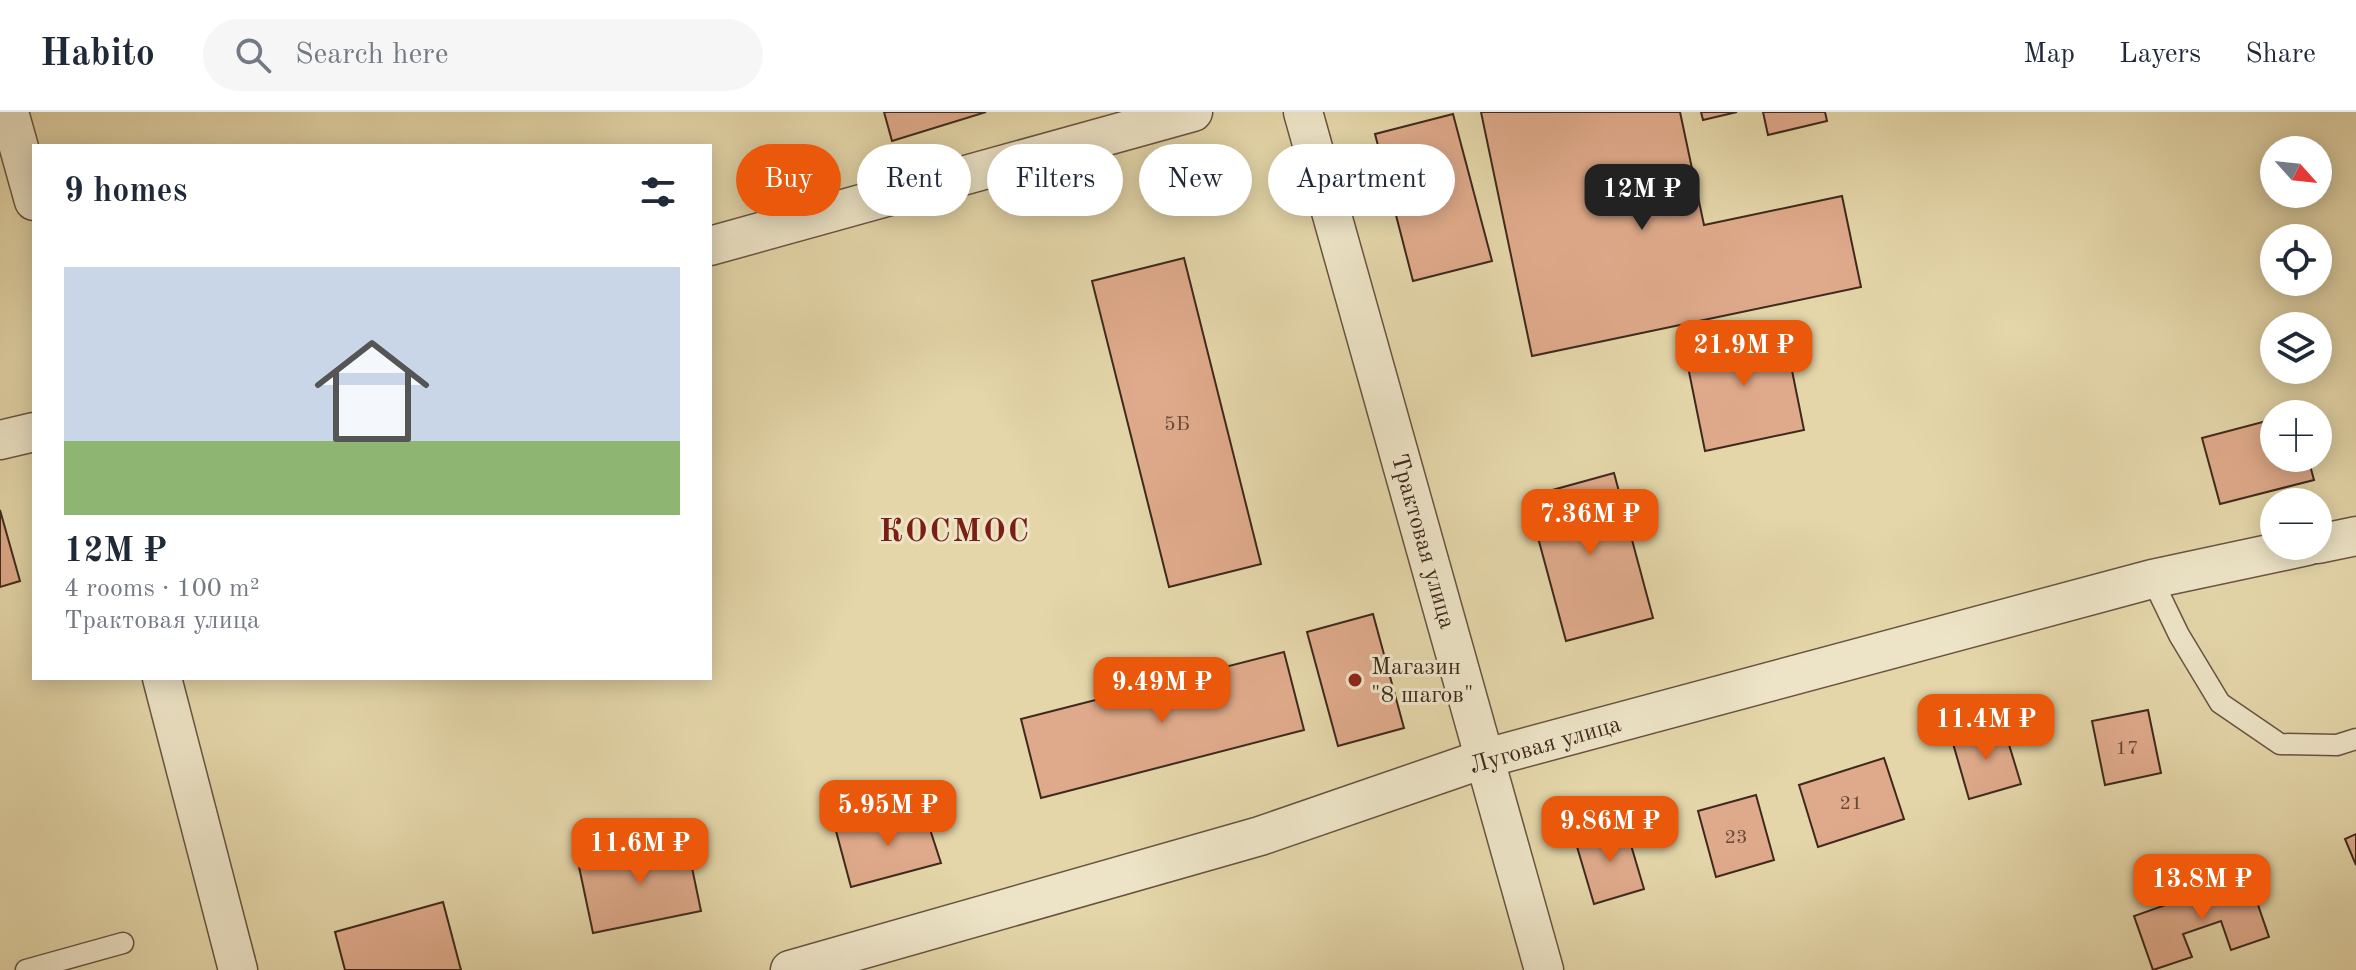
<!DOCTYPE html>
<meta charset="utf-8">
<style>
:root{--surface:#fff;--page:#f6f6f7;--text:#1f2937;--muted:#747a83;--line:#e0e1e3;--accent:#ea580c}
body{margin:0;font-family:"Old Standard TT",serif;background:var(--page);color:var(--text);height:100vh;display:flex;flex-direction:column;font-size:30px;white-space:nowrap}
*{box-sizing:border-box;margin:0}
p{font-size:26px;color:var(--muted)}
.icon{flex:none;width:44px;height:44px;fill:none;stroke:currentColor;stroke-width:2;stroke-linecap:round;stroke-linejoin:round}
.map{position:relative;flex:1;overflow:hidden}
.details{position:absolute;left:32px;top:32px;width:680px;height:536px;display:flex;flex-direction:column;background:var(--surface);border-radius:0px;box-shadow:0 4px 20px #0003}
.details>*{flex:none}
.top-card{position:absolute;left:736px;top:32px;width:760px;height:72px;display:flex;gap:16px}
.needle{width:52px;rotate:117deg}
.fabs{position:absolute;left:2260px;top:24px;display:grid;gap:16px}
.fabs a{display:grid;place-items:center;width:72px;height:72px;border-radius:50%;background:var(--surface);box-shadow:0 4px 20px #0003;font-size:40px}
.price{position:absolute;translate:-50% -68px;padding:0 18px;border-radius:16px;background:var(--accent);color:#fff;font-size:26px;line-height:52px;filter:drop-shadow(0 2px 4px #0008)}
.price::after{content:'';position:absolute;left:50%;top:48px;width:24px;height:18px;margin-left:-12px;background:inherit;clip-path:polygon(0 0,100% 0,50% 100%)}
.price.on{background:#222;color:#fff}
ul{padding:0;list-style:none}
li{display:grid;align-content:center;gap:16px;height:424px;padding:0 32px}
li span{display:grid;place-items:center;height:248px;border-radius:0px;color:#555}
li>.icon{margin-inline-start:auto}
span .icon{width:144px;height:144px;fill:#fffc;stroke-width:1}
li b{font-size:34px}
h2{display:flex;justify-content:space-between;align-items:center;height:96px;padding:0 32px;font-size:34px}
.pill{padding:0 28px;border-radius:36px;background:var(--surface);box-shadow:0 4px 20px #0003;font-size:28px;line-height:72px}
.pill.on{background:var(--accent);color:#fff}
header{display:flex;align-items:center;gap:48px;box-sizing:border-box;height:112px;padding:0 40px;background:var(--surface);border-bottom:2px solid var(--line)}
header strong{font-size:38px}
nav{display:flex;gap:44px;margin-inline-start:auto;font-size:28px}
.search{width:560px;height:72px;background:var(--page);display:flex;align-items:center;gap:20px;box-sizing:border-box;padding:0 28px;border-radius:44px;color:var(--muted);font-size:30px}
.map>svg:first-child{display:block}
</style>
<header>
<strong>Habito</strong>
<div class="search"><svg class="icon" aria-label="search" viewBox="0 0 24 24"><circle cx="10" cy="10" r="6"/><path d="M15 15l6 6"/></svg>Search here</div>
<nav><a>Map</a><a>Layers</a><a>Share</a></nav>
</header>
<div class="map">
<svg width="2356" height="858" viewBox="0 0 2356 858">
<rect width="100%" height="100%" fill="#e4d6a9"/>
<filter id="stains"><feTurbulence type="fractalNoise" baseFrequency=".0025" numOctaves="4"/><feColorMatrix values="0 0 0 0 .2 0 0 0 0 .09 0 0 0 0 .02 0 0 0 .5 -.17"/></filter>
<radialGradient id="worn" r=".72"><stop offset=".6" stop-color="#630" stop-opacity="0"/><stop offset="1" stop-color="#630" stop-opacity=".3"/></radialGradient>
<g fill="#dfaa8b" stroke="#3f291d" stroke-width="2">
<polygon points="884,0 986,0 892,29"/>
<polygon points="1481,0 1680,0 1704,113 1842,84 1861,175 1532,244"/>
<polygon points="1701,0 1737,0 1703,8"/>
<polygon points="1763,0 1825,0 1827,9 1768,23"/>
<polygon points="1453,2 1492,149 1413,169 1375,22"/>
<polygon points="1184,146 1261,452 1169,475 1092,169"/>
<polygon points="1783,214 1804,318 1705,339 1684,235"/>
<polygon points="2274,307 2274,346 2308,346 2314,368 2220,392 2202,326"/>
<polygon points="1614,361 1653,506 1566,529 1527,385"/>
<polygon points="0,398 20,469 0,475"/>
<polygon points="1373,502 1404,616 1338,634 1307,520"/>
<polygon points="1284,540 1304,618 1041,686 1021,607"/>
<polygon points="2148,598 2161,661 2105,673 2092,609"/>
<polygon points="2003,613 2021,672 1969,687 1952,628"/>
<polygon points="1884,646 1904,707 1818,735 1799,673"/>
<polygon points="1756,683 1774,748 1716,765 1698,699"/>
<polygon points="924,699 941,751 851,775 836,719"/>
<polygon points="1625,713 1644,777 1594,792 1575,728"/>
<polygon points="2356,722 2356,753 2345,727"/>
<polygon points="686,727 701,799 593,821 578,750"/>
<polygon points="2248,764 2269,825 2231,838 2221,809 2183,822 2192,845 2153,858 2134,804"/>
<polygon points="443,790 461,858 345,858 335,820"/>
</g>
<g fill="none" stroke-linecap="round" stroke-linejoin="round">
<defs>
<g id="lane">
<polyline points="2152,467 2179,523 2220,591 2280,632 2337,633 2356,627"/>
<polyline points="26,858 123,831"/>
</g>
<g id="street">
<polyline points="9,0 34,89"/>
<polyline points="1303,0 1544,858"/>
<polyline points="710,134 1193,0"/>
<polyline points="0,328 34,320"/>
<polyline points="2318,432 2356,424"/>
<polyline points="162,566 238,858"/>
<polyline points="790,858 1260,724 1486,646 2152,467 2307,434"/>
</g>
</defs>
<use href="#lane" stroke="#685440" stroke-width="23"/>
<use href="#street" stroke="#685440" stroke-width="41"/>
<use href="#lane" stroke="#ede4c7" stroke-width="20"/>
<use href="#street" stroke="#ede4c7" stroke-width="38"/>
</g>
<circle fill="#8f2418" stroke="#ede4c7" stroke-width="3" cx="1355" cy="568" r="8"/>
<g text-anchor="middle" stroke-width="6" stroke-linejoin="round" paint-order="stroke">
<g font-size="20" fill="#674938">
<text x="1177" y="318">5Б</text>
<text x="2127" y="642">17</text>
<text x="1851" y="697">21</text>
<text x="1736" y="731">23</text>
</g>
<g font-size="24" fill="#3f291d" stroke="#ede4c7">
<text transform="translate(1424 429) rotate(74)" y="8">Трактовая улица</text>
<text transform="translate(1545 632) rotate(-16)" y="8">Луговая улица</text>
</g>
<g font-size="24" fill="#3f291d" stroke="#ede4c7" text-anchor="start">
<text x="1371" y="562">Магазин<tspan x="1371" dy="28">"8 шагов"</tspan></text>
</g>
<g font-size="32" font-weight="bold" letter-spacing="2" fill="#7a1f14" stroke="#ede4c7">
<text x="955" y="429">КОСМОС</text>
</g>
</g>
<rect width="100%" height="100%" filter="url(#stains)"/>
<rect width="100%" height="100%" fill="url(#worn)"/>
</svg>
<div class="fabs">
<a><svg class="needle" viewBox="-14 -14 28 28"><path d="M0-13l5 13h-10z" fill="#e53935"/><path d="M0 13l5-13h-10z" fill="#747a83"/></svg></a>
<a><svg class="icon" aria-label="locate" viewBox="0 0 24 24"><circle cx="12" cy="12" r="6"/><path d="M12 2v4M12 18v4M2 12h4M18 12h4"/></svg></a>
<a><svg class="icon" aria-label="layers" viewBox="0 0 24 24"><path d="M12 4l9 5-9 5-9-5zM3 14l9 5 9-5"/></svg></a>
<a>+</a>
<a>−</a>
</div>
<b class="price on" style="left:1642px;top:120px">12M ₽</b>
<b class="price" style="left:1744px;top:276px">21.9M ₽</b>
<b class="price" style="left:1590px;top:445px">7.36M ₽</b>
<b class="price" style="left:1162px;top:613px">9.49M ₽</b>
<b class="price" style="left:1986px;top:650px">11.4M ₽</b>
<b class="price" style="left:888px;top:736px">5.95M ₽</b>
<b class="price" style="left:1610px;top:752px">9.86M ₽</b>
<b class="price" style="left:640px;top:774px">11.6M ₽</b>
<b class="price" style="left:2202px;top:810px">13.8M ₽</b>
<div class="top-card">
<a class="pill on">Buy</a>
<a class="pill">Rent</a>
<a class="pill">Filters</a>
<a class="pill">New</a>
<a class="pill">Apartment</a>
</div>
<section class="details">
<h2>9 homes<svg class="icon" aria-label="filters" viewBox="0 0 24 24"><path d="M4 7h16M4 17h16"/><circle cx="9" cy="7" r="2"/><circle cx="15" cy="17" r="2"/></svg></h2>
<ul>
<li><span style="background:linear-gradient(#c9d6e8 70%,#8fb573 0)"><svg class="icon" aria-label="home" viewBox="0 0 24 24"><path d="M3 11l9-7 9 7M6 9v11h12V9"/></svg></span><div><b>12M ₽</b><p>4 rooms · 100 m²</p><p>Трактовая улица</p></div></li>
</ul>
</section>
</div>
